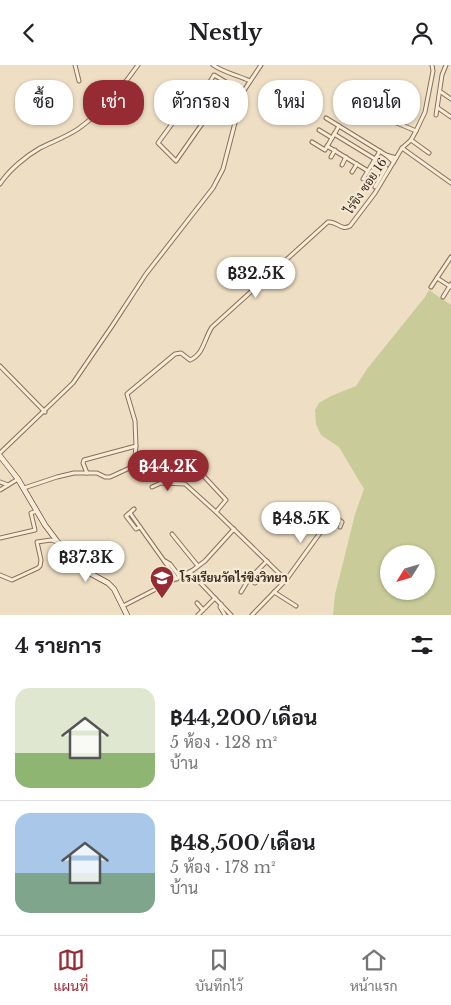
<!DOCTYPE html>
<html lang="th">
<meta charset="utf-8">
<style>
:root{--surface:#fff;--page:#f6f6f6;--text:#202124;--muted:#757577;--line:#e0e0e0;--accent:#962b33}
body{margin:0;font-family:"Libre Baskerville",Sarabun,serif;background:var(--page);color:var(--text);height:100vh;display:flex;flex-direction:column;font-size:19px;white-space:nowrap}
*{box-sizing:border-box;margin:0}
p{font-size:16px;color:var(--muted)}
.icon{flex:none;width:28px;height:28px;fill:none;stroke:currentColor;stroke-width:2;stroke-linecap:round;stroke-linejoin:round}
.map{position:relative;height:550px;overflow:hidden}
.drawer{display:flex;flex-direction:column;background:var(--surface);flex:1}
.drawer>*{flex:none}
.banner{position:absolute;left:15px;top:15px;width:421px;height:45px;display:flex;gap:10px}
.needle{width:32px;rotate:233deg}
.fabs{position:absolute;left:380px;top:480px;display:grid;gap:10px}
.fabs a{display:grid;place-items:center;width:55px;height:55px;border-radius:50%;background:var(--surface);box-shadow:0 1px 4px #0004;font-size:25px}
.price{position:absolute;translate:-50% -42px;padding:0 11px;border-radius:18px;background:#fff;color:#222;font-size:16px;line-height:32px;filter:drop-shadow(0 1px 2px #0008)}
.price::after{content:'';position:absolute;left:50%;top:30px;width:15px;height:11px;margin-left:-8px;background:inherit;clip-path:polygon(0 0,100% 0,50% 100%)}
.price.on{background:var(--accent);color:#fff}
ul{padding:0;list-style:none}
li{display:flex;align-items:center;gap:15px;height:125px;padding:0 15px}
li+li{border-top:1px solid var(--line)}
li span{display:grid;place-items:center;flex:none;width:140px;height:100px;border-radius:15px;color:#555}
li>.icon{margin-inline-start:auto}
span .icon{width:60px;height:60px;fill:#fffc;stroke-width:1}
li b{font-size:21px}
h2{display:flex;justify-content:space-between;align-items:center;height:60px;padding:0 15px;font-size:21px}
.tag{padding:0 18px;border-radius:20px;background:var(--surface);box-shadow:0 1px 4px #0004;font-size:18px;line-height:45px}
.tag.on{background:var(--accent);color:#fff}
header{display:flex;justify-content:space-between;align-items:center;height:65px;padding:0 15px;background:var(--surface);font-size:22px;font-weight:700}
.tab-bar{display:flex;justify-content:space-around;align-items:center;height:70px;border-top:1px solid var(--line);background:var(--surface);font-size:14px;color:var(--muted)}
.tab-bar a{display:grid;justify-items:center;gap:2px}
.tab-bar .on{color:var(--accent)}
.map>svg:first-child{display:block}
</style>
<header><svg class="icon" aria-label="back" viewBox="0 0 24 24"><path d="M15 5l-7 7 7 7"/></svg>Nestly<svg class="icon" aria-label="person" viewBox="0 0 24 24"><circle cx="12" cy="8" r="4"/><path d="M4 21q1-7 8-7t8 7"/></svg></header>
<div class="map">
<svg width="451" height="550" viewBox="0 0 451 550">
<rect width="100%" height="100%" fill="#eedfc4"/>
<path fill="#c9cc98" fill-rule="evenodd" d="M429 225 451 240V550H333L335 529 342 502 355 449 364 424 339 382 321 370 316 359 315 345 319 338 331 331 356 321 367 304 425 232ZM389 489H426V526H389Z"/>
<g fill="none" stroke-linecap="round" stroke-linejoin="round">
<defs>
<g id="minor">
<polyline points="75,0 79,16"/>
<path d="M213 0C225 8 237 10 250 16"/>
<polyline points="441,27 451,34"/>
<polyline points="203,36 212,22 209,19"/>
<polyline points="438,43 451,52"/>
<polyline points="193,45 187,41 185,41 158,78 176,96 204,56 203,53 193,45 214,10 243,27"/>
<polyline points="436,50 442,10 446,0"/>
<polyline points="326,53 386,90"/>
<polyline points="397,58 416,66"/>
<polyline points="319,65 332,73"/>
<polyline points="334,69 375,94"/>
<polyline points="411,75 429,88"/>
<polyline points="312,77 325,85 339,61"/>
<polyline points="327,81 368,106"/>
<polyline points="402,83 451,118"/>
<polyline points="331,92 335,85"/>
<polyline points="374,96 386,103 375,122"/>
<polyline points="394,97 386,90 396,93"/>
<polyline points="342,100 346,92"/>
<polyline points="352,107 357,99"/>
<polyline points="363,114 380,86"/>
<path d="M0 119C9 105 26 91 40 83 54 76 64 73 78 64 103 46 120 25 138 0"/>
<polyline points="437,213 451,222"/>
<polyline points="431,222 451,192"/>
<polyline points="443,232 451,219"/>
<polyline points="0,301 45,347"/>
<polyline points="0,388 73,318 112,261 146,209 213,123 223,104 243,27 261,0"/>
<polyline points="199,406 226,435 216,447 286,515"/>
<polyline points="87,408 83,398 84,395 136,381"/>
<polyline points="0,417 8,420"/>
<polyline points="152,422 161,418 185,419 216,447"/>
<path d="M24 423 57 412 74 408H97L105 412H110L134 401 136 381 135 356 127 329 175 289 181 288 190 295C204 289 204 274 212 262L328 157C337 156 341 166 350 161L375 128 402 83 411 75 416 66 425 47 433 6 432 0"/>
<polyline points="0,425 18,414"/>
<polyline points="134,444 126,451 136,464 140,462"/>
<polyline points="130,448 177,514"/>
<polyline points="172,469 198,501"/>
<polyline points="0,473 35,465 31,448 37,446"/>
<polyline points="165,496 170,499 180,512"/>
<polyline points="190,507 231,550"/>
<polyline points="0,510 12,515 38,503 40,501 41,495 37,477 51,475 57,477"/>
<polyline points="250,514 255,518 259,515"/>
<polyline points="241,527 249,514 267,496"/>
<polyline points="274,527 296,541"/>
<polyline points="197,538 203,545"/>
<polyline points="221,539 220,542 225,550"/>
<polyline points="123,541 193,505 205,496 234,464"/>
<polyline points="198,550 215,533"/>
<polyline points="252,550 286,515 333,450 342,457 340,462"/>
</g>
<polyline id="secondary" points="0,391 18,414 45,460 57,476 86,506 108,518 114,524 127,550"/>
</defs>
<use href="#minor" stroke="#88705b" stroke-width="5"/>
<use href="#secondary" stroke="#6a513e" stroke-width="6"/>
<use href="#minor" stroke="#f8ecd7" stroke-width="3"/>
<use href="#secondary" stroke="#f8ecd7" stroke-width="4.5"/>
</g>
<defs>
<symbol id="school-pin" viewBox="-11 -11 22 30"><path d="M0 17L-7.5 6A9.5 9.5 0 1 1 7.5 6Z" fill="#962b33" stroke="#f5e9d4"/><path d="M0-5L7-2L0 1L-7-2ZM-4 1L0 2.5L4 1V4Q0 6-4 4Z" fill="#fff"/></symbol>
</defs>
<g fill-rule="evenodd">
<use href="#school-pin" x="148" y="499" width="28" height="38"/>
</g>
<g text-anchor="middle" stroke-width="4.5" stroke-linejoin="round" paint-order="stroke">
<g font-size="12" fill="#38291e" stroke="#f5e9d4">
<text transform="translate(366 121) rotate(-56)" y="4">ไร่ขิง ซอย 16</text>
</g>
<g font-size="12" font-weight="bold" fill="#38291e" stroke="#f5e9d4" text-anchor="start">
<text x="180" y="517">โรงเรียนวัดไร่ขิงวิทยา</text>
</g>
</g>
</svg>
<div class="fabs">
<a><svg class="needle" viewBox="-14 -14 28 28"><path d="M0-13l5 13h-10z" fill="#e53935"/><path d="M0 13l5-13h-10z" fill="#757577"/></svg></a>
</div>
<b class="price" style="left:256px;top:234px">฿32.5K</b>
<b class="price on" style="left:168px;top:427px">฿44.2K</b>
<b class="price" style="left:301px;top:479px">฿48.5K</b>
<b class="price" style="left:86px;top:518px">฿37.3K</b>
<div class="banner">
<a class="tag">ซื้อ</a>
<a class="tag on">เช่า</a>
<a class="tag">ตัวกรอง</a>
<a class="tag">ใหม่</a>
<a class="tag">คอนโด</a>
</div>
</div>
<section class="drawer">
<h2>4 รายการ<svg class="icon" aria-label="filters" viewBox="0 0 24 24"><path d="M4 7h16M4 17h16"/><circle cx="9" cy="7" r="2"/><circle cx="15" cy="17" r="2"/></svg></h2>
<ul>
<li><span style="background:linear-gradient(#dfe7d0 65%,#8fb573 0)"><svg class="icon" aria-label="home" viewBox="0 0 24 24"><path d="M3 11l9-7 9 7M6 9v11h12V9"/></svg></span><div><b>฿44,200/เดือน</b><p>5 ห้อง · 128 m²</p><p>บ้าน</p></div></li>
<li><span style="background:linear-gradient(#a9c7e8 60%,#7fa58c 0)"><svg class="icon" aria-label="home" viewBox="0 0 24 24"><path d="M3 11l9-7 9 7M6 9v11h12V9"/></svg></span><div><b>฿48,500/เดือน</b><p>5 ห้อง · 178 m²</p><p>บ้าน</p></div></li>
</ul>
</section>
<nav class="tab-bar">
<a class="on"><svg class="icon" aria-label="map" viewBox="0 0 24 24"><path d="M3 6l6-2 6 2 6-2v14l-6 2-6-2-6 2zM9 4v14M15 6v14"/></svg>แผนที่</a>
<a><svg class="icon" aria-label="saved" viewBox="0 0 24 24"><path d="M7 4h10v16l-5-4-5 4z"/></svg>บันทึกไว้</a>
<a><svg class="icon" aria-label="home" viewBox="0 0 24 24"><path d="M3 11l9-7 9 7M6 9v11h12V9"/></svg>หน้าแรก</a>
</nav>
